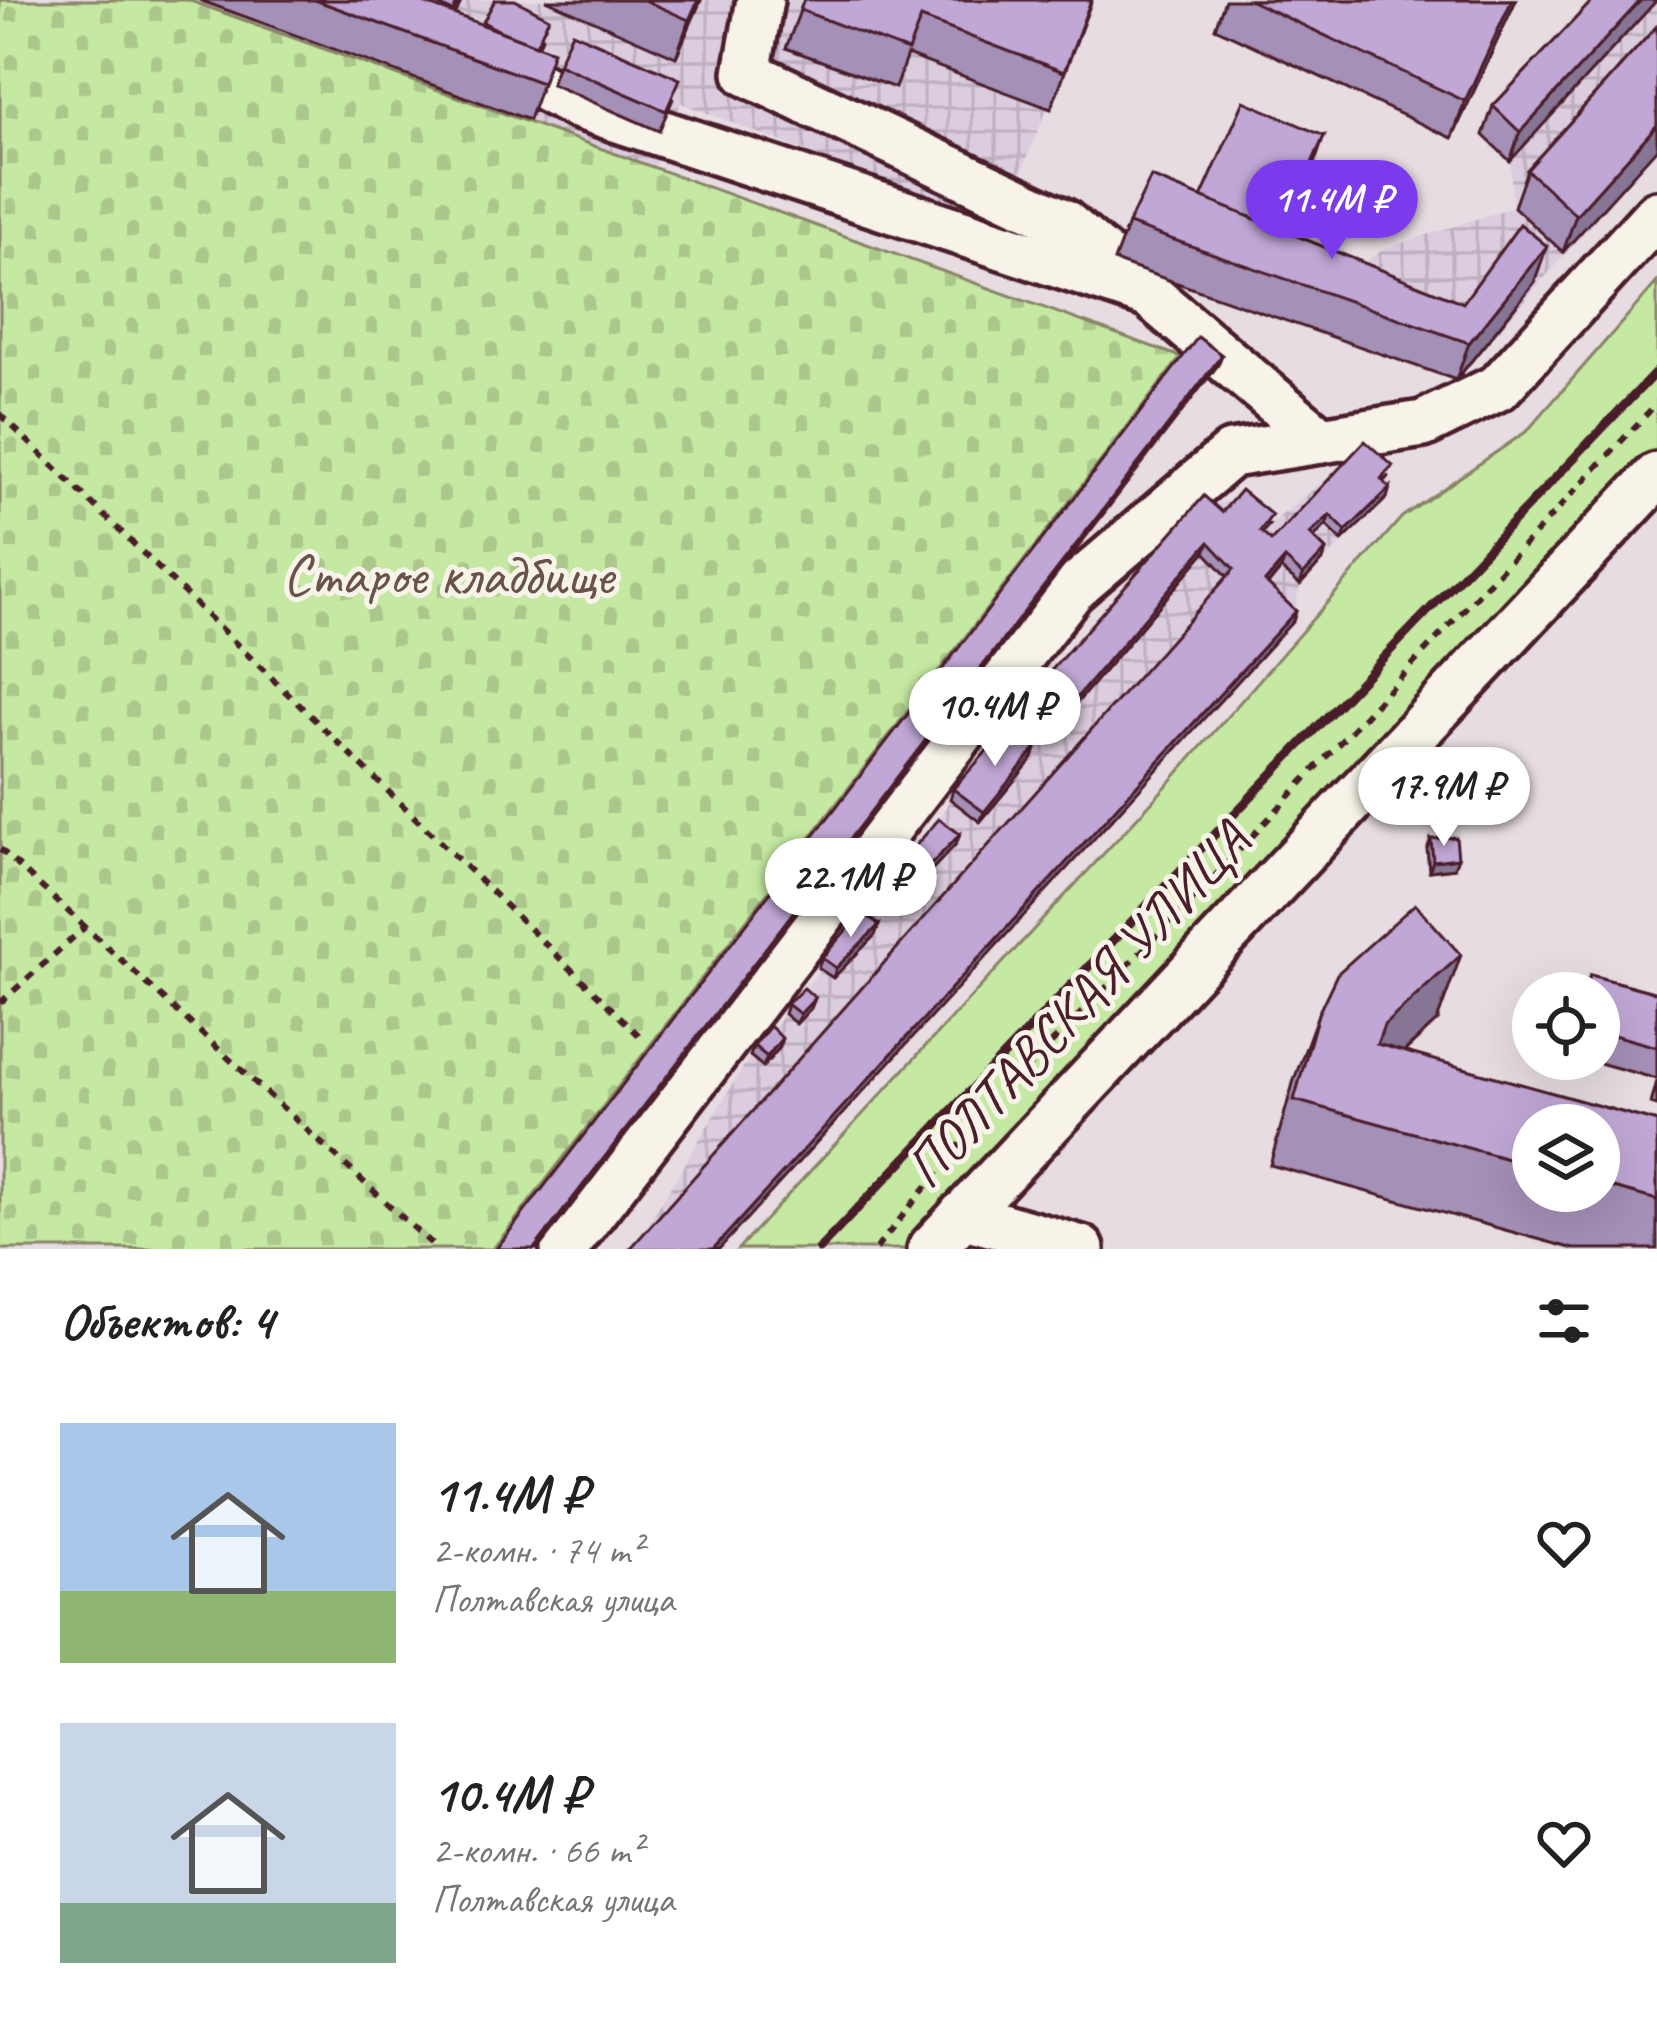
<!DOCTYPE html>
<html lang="ru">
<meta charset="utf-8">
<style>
:root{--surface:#fff;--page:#f2f2f2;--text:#222;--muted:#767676;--accent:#7c3aed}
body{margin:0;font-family:Caveat,sans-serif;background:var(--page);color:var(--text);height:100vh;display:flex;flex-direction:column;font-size:45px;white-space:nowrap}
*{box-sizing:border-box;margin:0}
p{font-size:39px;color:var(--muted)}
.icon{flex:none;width:66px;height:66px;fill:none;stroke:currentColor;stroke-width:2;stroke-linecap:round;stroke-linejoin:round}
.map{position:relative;height:1249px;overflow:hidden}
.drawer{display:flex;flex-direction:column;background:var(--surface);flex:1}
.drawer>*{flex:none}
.tools{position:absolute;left:1512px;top:972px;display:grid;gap:24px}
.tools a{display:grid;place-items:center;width:108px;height:108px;border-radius:50%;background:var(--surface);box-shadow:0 12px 48px #0002;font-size:60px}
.price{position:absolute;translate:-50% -102px;padding:0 27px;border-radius:42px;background:#fff;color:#222;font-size:39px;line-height:78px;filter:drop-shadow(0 3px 6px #0008)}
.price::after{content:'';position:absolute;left:50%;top:72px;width:36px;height:27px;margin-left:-18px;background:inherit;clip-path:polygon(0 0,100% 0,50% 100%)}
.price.active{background:var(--accent);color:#fff}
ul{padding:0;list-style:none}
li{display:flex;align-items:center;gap:36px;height:300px;padding:0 60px}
li span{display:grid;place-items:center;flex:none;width:336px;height:240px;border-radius:0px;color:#555}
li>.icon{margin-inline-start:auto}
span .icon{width:144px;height:144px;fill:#fffc;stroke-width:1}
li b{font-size:51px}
h2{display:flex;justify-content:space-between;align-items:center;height:144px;padding:0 60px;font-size:51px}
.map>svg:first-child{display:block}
</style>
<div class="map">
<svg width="1657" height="1249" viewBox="0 0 1657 1249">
<defs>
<pattern id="industrial-grid" width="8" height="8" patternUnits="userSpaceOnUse" patternTransform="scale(3)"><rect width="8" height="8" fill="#dbccde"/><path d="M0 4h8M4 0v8" fill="none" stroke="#bdafbf"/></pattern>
<pattern id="cemetery-stones" width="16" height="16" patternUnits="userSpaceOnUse" patternTransform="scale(3)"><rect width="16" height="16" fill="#c5e9a2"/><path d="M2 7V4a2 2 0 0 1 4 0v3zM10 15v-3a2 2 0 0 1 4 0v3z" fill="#abc78c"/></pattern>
</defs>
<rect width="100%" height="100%" fill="#e6dce2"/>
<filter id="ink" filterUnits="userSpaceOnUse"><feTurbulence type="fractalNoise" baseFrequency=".00833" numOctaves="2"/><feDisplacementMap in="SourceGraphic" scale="24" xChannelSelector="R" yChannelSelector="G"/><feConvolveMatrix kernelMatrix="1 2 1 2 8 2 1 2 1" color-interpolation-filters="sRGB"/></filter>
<g filter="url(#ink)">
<g fill="url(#industrial-grid)">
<polygon points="188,0 1092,0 999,226 681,103 653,171"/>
<polygon points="1657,0 1657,148 1456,380 1114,261 1328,288 1384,249 1513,207 1510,161 1483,135"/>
<polygon points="1362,451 1390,475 1387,498 1300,585 1293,621 633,1249 750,1056 935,829 950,799 1007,734 1024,707 1200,506 1238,500 1269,525"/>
</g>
<polygon fill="#c5e9a2" stroke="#888466" stroke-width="3" points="1657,282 1657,457 907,1249 738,1249 1171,781 1402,517 1527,431"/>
<polygon fill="url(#cemetery-stones)" stroke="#888466" stroke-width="3" points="0,0 188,0 1181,357 493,1249 0,1249"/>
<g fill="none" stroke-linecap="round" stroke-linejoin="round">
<defs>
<g id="minor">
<polyline points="760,0 747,73 1063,222 1321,440"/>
<polyline points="489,59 576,105 1150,295"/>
<polyline points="962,1215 1081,1249"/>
<polyline points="564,1249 1071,591 1231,454 1423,424 1499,387 1657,214"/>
<polyline points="931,1249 1657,476"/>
</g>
</defs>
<use href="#minor" stroke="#4a1f2b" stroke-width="54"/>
<g stroke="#4a1f2b" stroke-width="6" stroke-dasharray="9 9" stroke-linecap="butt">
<polyline points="0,414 645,1041"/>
<polyline points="0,849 437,1249"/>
<polyline points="0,1003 85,927"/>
<polyline points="876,1249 995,1101 1215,876 1657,403"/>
</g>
<use href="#minor" stroke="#f7f3e8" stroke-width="45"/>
<polyline stroke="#4a1f2b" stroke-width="9" points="819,1249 1657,371"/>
</g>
<g fill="#a590b7" stroke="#4a1f2b" stroke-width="3" fill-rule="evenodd">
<polygon points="199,0 462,0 455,15 482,25 495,0 542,38 538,46 542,83 529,120"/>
<polygon points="546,0 701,0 676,57"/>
<polygon points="804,0 1092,0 1051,109 907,55 895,88 786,48"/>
<polygon points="1225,0 1516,0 1452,138 1215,28"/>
<polygon points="1593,0 1510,161 1483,135 1493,106"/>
<polygon points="1657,26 1563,252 1514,207 1527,170"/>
<polygon points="558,64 673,99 659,131 551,84"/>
<polygon points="1324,136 1284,231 1463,303 1534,283 1456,380 1114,261 1128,224 1201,198"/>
<polygon points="1390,476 1384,482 1387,498 1342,541 1326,525 1314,538 1326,550 1323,560 1300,585 1281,569 1268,585 1296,611 1293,621 1227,576 1205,552 1052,732 1024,707 1028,697 1222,512 1269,525 1262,533 1271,541"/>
<polygon points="1036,748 1033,758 980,822 950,799 953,789"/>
<polygon points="960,834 956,844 894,910 878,894 882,884"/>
<polygon points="1431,839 1454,868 1429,871 1427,849"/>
<polygon points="879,925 875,935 833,978 818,968 822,958"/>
<polygon points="1590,975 1657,993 1657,1079 1585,1059 1599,1059 1599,993 1583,993"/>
<polygon points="815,998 811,1008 796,1024 784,1014 787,1004"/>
<path d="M1318 1014 1437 1021 1404 1052 1657 1122V1249H1574L1270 1165 1294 1080ZM1533 1125H1599V1191H1533Z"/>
<polygon points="754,1046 779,1048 763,1067 750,1056"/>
<polygon points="1657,1081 1657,1106 1651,1104"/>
</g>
<g fill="#867595" stroke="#4a1f2b" stroke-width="3">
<polygon points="698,0 701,0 676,57 689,20"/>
<polygon points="1512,0 1516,0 1452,138 1465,101"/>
<polygon points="1641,0 1657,0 1510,161 1520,132"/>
<polygon points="1657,125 1657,148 1563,252 1576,215"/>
<polygon points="1324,136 1314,165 1269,266 1279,237"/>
<polygon points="1547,246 1534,283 1456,380 1469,343"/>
<polygon points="1222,355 1218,365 538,1249 534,1249"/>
<polygon points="1390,488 1387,498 1342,541 1346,531"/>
<polygon points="1330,515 1326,525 1307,544 1310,534"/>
<polygon points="1209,542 1205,552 1052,732 1056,722"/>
<polygon points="1326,550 1323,560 1300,585 1303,575"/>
<polygon points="1285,559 1281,569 1261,592 1265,582"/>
<polygon points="1296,611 1293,621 719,1249 713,1249"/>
<polygon points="1036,748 1033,758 980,822 984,812"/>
<polygon points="960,834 956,844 894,910 897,900"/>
<polygon points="1458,858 1454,868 1429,871 1433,861"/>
<polygon points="879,925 875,935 833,978 836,968"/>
<polygon points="1461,955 1437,1021 1360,1091 1384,1025"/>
<polygon points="815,998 811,1008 796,1024 800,1014"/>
<polygon points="782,1038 779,1048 763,1067 767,1057"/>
</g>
<g fill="#c0a7d5" stroke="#4a1f2b" stroke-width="3">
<polygon points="315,0 416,0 553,51 542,83"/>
<polygon points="429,0 459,0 453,12"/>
<polygon points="495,0 515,0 549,18 536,45 500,31 483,22"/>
<polygon points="644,0 698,0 689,20"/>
<polygon points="804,0 1091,0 1064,72 921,18 908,51 800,10"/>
<polygon points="1249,0 1512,0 1465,101"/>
<polygon points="1593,0 1641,0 1520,132 1493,106"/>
<polygon points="1657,26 1657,125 1576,215 1527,170"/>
<polygon points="572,32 680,79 666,111 558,64"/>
<polygon points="1244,101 1324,136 1282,230 1201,198"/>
<polygon points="1151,177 1463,303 1520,224 1547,246 1469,343 1128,224"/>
<polygon points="1198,337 1222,355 534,1249 496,1249"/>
<polygon points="1365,441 1393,466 1381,479 1390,488 1346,531 1330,515 1310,534 1326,550 1303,575 1285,559 1265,582 1296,611 713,1249 630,1249 1234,569 1209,542 1056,722 1028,697 1204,496 1222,512 1241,490 1272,515 1260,531 1271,541"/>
<polygon points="1011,724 1036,748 984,812 953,789"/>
<polygon points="939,819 960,834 897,900 882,884"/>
<polygon points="1456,837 1458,858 1433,861 1431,839"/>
<polygon points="1415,904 1461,955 1384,1025 1377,1044 1657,1122 1657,1200 1599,1184 1599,1125 1533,1125 1533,1166 1294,1100 1318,1014 1337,974"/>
<polygon points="862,912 879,925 836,968 822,958"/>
<polygon points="1590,975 1657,993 1657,1047 1599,1031 1599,993 1585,993"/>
<polygon points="804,988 815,998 800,1014 787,1004"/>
<polygon points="770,1026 782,1038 767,1057 754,1046"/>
</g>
</g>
<g text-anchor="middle" stroke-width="10" stroke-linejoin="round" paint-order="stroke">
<g font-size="57" fill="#695249" stroke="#f7f3e8">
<text x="448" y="594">Старое кладбище</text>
</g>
<g font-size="57" fill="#4a1f2b" stroke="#f7f3e8">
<text transform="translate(1076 1004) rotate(-47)" y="20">ПОЛТАВСКАЯ УЛИЦА</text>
</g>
</g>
</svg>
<div class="tools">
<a><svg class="icon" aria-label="locate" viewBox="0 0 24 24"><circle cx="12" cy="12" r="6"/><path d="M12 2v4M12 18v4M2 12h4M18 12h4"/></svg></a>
<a><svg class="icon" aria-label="layers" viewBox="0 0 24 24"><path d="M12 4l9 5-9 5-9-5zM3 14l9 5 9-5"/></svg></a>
</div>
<b class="price active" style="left:1332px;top:262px">11.4M ₽</b>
<b class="price" style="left:995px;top:769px">10.4M ₽</b>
<b class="price" style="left:1444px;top:849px">17.9M ₽</b>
<b class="price" style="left:851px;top:940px">22.1M ₽</b>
</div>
<section class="drawer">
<h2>Объектов: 4<svg class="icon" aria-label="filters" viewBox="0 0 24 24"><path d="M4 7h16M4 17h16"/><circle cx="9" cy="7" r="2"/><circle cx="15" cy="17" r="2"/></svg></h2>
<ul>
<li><span style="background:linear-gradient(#a9c7e8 70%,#8fb573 0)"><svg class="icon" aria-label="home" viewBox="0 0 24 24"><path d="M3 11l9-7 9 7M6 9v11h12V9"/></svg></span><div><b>11.4M ₽</b><p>2-комн. · 74 m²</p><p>Полтавская улица</p></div><svg class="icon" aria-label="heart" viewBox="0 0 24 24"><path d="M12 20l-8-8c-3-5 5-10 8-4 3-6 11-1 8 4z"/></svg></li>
<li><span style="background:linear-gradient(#c9d6e8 75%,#7fa58c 0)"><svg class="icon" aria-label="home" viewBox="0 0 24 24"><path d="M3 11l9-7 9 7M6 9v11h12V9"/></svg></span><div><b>10.4M ₽</b><p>2-комн. · 66 m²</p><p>Полтавская улица</p></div><svg class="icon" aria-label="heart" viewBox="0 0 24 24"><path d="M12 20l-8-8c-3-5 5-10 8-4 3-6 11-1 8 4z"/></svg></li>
</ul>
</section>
